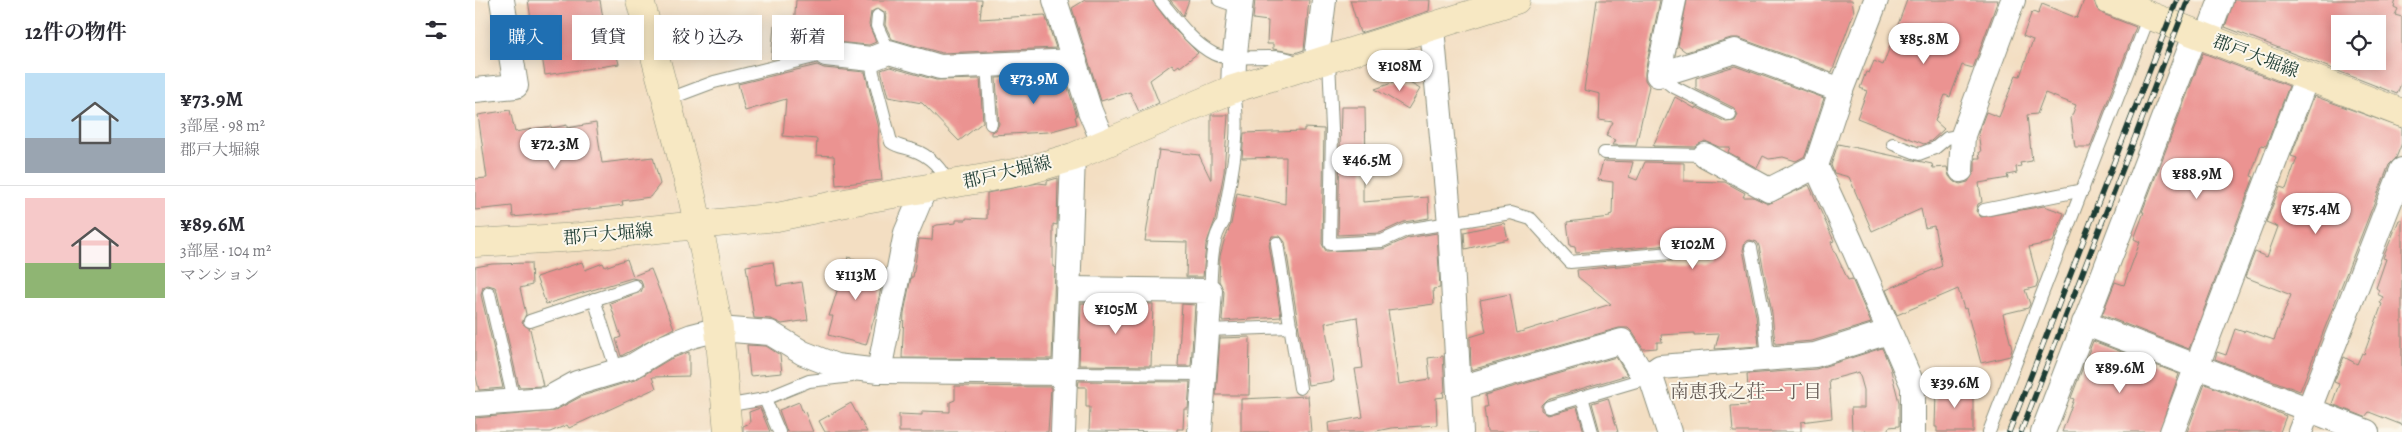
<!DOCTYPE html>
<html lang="ja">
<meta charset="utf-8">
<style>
:root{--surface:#fff;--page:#f7f7f7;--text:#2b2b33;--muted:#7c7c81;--line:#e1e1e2;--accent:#1f6fb2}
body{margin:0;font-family:Alegreya,"Noto Serif JP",serif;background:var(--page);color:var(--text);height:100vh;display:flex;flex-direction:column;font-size:19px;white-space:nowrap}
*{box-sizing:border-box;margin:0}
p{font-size:16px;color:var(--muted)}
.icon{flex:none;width:28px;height:28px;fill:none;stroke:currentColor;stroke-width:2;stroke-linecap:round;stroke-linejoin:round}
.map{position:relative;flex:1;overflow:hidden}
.details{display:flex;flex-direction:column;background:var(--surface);width:475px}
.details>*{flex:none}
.hud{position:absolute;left:15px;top:15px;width:475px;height:45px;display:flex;gap:10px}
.fabs{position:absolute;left:1856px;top:15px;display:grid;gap:10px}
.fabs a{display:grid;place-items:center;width:55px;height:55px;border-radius:0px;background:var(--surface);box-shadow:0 2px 12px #0003;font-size:25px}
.price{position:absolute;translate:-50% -42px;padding:0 11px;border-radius:18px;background:#fff;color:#222;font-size:16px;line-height:32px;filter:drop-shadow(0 1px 2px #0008)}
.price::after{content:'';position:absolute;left:50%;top:30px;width:15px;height:11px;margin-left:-8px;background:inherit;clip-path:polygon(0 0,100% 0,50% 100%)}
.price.current{background:var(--accent);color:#fff}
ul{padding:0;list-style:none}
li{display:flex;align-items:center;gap:15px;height:125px;padding:0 25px}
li+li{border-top:1px solid var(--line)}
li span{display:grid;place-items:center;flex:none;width:140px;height:100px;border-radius:0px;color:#555}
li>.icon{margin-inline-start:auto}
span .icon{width:60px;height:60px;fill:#fffc;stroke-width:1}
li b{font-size:21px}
h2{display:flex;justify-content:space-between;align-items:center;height:60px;padding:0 25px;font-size:21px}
.chip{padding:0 18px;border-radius:0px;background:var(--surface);box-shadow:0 2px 12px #0003;font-size:18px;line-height:45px}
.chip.current{background:var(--accent);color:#fff}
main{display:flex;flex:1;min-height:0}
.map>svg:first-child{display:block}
</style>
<main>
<section class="details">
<h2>12件の物件<svg class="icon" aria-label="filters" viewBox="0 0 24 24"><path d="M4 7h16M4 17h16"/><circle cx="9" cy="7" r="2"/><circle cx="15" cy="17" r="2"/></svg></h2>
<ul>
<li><span style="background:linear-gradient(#bfe0f5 65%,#9aa5b1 0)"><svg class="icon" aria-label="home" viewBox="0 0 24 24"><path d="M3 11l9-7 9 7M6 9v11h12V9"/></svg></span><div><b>¥73.9M</b><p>3部屋 · 98 m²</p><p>郡戸大堀線</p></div></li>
<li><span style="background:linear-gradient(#f6c9c9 65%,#8fb573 0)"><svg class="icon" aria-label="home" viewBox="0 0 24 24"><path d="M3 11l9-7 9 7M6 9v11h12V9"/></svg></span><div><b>¥89.6M</b><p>3部屋 · 104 m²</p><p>マンション</p></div></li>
</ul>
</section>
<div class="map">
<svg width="1927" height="432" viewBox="0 0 1927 432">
<rect width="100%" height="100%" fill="#fbf7ec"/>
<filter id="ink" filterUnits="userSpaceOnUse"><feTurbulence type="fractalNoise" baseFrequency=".02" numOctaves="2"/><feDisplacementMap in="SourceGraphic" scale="10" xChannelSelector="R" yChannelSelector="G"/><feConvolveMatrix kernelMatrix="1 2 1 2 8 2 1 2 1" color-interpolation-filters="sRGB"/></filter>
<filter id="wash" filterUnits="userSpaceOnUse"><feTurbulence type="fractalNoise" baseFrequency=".0096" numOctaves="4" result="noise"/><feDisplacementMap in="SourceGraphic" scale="20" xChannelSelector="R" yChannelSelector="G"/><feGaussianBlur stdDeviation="1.12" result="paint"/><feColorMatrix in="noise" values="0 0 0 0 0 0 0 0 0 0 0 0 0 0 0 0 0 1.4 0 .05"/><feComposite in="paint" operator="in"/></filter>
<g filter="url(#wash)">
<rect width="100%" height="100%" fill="#f3dec2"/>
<g id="blocks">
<g fill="#eb9391" fill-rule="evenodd">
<polygon points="53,0 125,0 132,43 138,41 144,64 70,75 66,50 61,50"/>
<polygon points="321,0 507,0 505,19 570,15 581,48 467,53 417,39 410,25 411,13 403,8 396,12 394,25 401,42 394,45 346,41 339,49 296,59 299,25 319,27"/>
<polygon points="610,0 677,0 697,27 723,53 705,67 704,65 700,68 697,64 675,80 684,103 664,112 655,92 626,101 597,8"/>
<polygon points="695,0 714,0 708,16 703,9"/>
<polygon points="780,0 834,0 829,50 820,53 798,49 798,44 792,44 793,21 778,19"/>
<polygon points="875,0 955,0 954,11 885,33"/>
<polygon points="1122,0 1185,0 1170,72 1170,80 1174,86 1161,146 1137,145 1140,140 1131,136 1138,122 1124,120 1125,94 1109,90"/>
<polygon points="1212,0 1377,0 1379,12 1357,72 1264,38 1256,38 1211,52 1203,46"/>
<polygon points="1432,0 1523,0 1498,68 1487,65 1475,97 1470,95 1460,121 1469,129 1456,141 1449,144 1382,118 1392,91 1385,88 1391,72 1394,73 1399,61 1408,65"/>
<polygon points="1609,0 1619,0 1622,9 1628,14 1661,27 1615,147 1600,147 1596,118 1601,105 1570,93 1562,114 1552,115 1557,161 1545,163 1546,166 1541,167 1542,173 1532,175 1533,178 1504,183 1507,202 1503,204 1501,211 1506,217 1569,206 1589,213 1578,242 1554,247 1563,281 1561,287 1550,290 1555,304 1553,308 1528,314 1537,349 1535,356 1506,363 1491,308 1489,309 1483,289 1422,315 1411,290 1467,266 1459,226 1450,228 1446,209 1397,231 1374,177 1359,173 1356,165 1363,144 1457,164 1458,168 1472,167 1474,176 1478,181 1485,184 1493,182 1500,171 1500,158 1505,158 1504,152 1506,152 1503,133 1511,112 1524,117 1541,75 1545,76 1558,40 1548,36 1556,14 1558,12 1563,14 1567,4 1602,18"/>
<path d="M1759 0H1921L1919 7 1923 9 1920 15 1927 17V81L1922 94 1750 27ZM1865 24H1902V61H1865Z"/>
<polygon points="1728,53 1814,86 1791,146 1786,145 1776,176 1779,177 1714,349 1627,315 1640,282 1649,285 1665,242 1659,239 1669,212 1667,212"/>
<polygon points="342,65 349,68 390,72 404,128 403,141 407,180 361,185 359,156 341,155 342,139 308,136 311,99 270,111 263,84"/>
<polygon points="1260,66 1349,98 1330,156 1321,161 1308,157 1294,159 1288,156 1282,168 1253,152 1255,147 1244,147 1230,141 1220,147 1178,146 1200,97 1221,109 1221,107 1251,122 1260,121 1263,115 1259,108 1221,89 1221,78"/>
<polygon points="415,67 461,80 505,79 508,122 484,141 447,103 413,97 406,70"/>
<polygon points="589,75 602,116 600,117 602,124 573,132 516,135 516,132 521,130 524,124 521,78"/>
<polygon points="928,79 945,89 933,109 900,89"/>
<polygon points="1839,96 1927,128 1927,143 1921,158 1914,165 1825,391 1740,359 1742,352 1751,355 1760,329 1769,332 1770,330 1799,340 1816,295 1770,277 1780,252 1792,257 1803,227 1791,222 1805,187 1811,189 1822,158 1816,156"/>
<polygon points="866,107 890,107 891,166 888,166 888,202 953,197 954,218 929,222 905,233 863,235"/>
<polygon points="35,110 40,132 76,126 77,128 92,125 92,128 121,123 127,163 178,157 185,184 175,197 147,201 148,205 134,207 38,217 37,206 0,210 0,179 12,178 3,115"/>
<polygon points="736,115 753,115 749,172 740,220 731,245 728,277 711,277 712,242 670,241 684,150 724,155 736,180"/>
<polygon points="829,128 849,129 847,244 851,251 908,249 933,238 962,233 965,288 958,289 959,304 913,310 924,384 955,379 953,358 968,356 970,392 968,392 969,397 961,398 962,425 916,428 897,432 854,432 853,423 888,417 880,369 888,368 882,317 850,323 859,381 833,385 810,242 805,236 797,236 794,244 806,317 747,321 749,292 744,281 745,256 749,241 756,224 762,193 810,204 811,157 767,158 769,133 829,131"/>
<polygon points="1128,161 1158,162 1154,177 1162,180 1170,162 1209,163 1209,181 1250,182 1270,193 1268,197 1278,197 1293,204 1334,185 1359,241 1356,242 1358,248 1373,280 1377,279 1396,323 1337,341 1300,344 1297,313 1284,246 1282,242 1275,240 1270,242 1268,250 1281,316 1284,346 1240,349 1244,334 1219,335 1219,333 1186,335 1187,342 1182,342 1182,348 1168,349 1158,333 1153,328 1144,328 996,370 995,337 1011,332 1005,300 1035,294 1042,333 1136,304 1103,277 1102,270 1196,261 1234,260 1241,256 1241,248 1234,244 1195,245 1101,253 1100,247 1095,246 1092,222 1135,217 1134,215 1137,214 1138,182 1123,180"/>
<polygon points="583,178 582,225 578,224 578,267 580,267 577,359 427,358 429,313 436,277 438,277 444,239 457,240 458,227 462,225 481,223 481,220 491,220 491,218 512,219 512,193 563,183 572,184 572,181"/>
<polygon points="1924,220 1927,220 1927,425 1894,412 1890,417 1857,404 1864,384 1859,382 1869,357 1882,364 1887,353 1889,354 1907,304 1905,303 1908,297 1902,294 1904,290 1901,288 1911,259 1908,258"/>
<polygon points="1029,223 1033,239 990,249 989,232"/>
<polygon points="373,257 410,268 401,312 391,345 353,335 358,316 354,316"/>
<polygon points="152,259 158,276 176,269 199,328 146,356 141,339 146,337 135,303 166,292 168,287 166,280 157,278 71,304 61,277 107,262 110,270 128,263 130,267"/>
<polygon points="298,262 302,286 327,282 333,320 307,324 296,319 279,318 271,266"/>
<polygon points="56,263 57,285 45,288 51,314 47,323 55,329 68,386 44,387 22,291 20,287 13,285 8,287 6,295 28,388 4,390 0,372 0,267 17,264"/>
<polygon points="606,303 678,304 676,366 604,365"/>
<polygon points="707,304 720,305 716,366 703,366"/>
<polygon points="775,337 774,395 741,395 745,338"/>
<polygon points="1618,341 1704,374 1684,432 1587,432 1599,399 1596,398"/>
<polygon points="272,345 291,346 305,355 307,373 275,376"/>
<polygon points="1407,348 1415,367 1424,402 1424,426 1414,427 1412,431 1377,431 1376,408 1389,408 1389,390 1384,372 1354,380 1357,418 1326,422 1326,432 1258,432 1256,406 1274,405 1272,374 1341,369"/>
<polygon points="214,352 214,376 177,377 181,388 94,428 92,425 75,432 0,432 0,418 79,411 107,396 160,380 195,359"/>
<polygon points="1141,357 1152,375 1072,399 1066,405 1066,410 1073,415 1102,407 1109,432 1012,432 1009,407 1012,407 1010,395"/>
<polygon points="604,381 715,382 713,409 709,409 708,429 702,429 702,432 614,431 615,407 611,407 611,387 603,387"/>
<polygon points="1730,384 1811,416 1805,432 1712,432"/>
<polygon points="1470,385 1498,386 1498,432 1462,432 1462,427 1460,427 1461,392 1470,390"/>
<polygon points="480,386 576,387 573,432 424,432 424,414 447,415 447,411 475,412 475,402 480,400"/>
<polygon points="833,396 836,432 766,432 766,399"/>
<polygon points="1133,398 1143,432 1125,432 1117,403"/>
<polygon points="324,402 328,413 330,412 338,432 312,432 304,410"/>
<polygon points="376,403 392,432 350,432 344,421"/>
<polygon points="285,408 295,432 268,432 268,426 275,423 274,412"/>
</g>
</g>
</g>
<g filter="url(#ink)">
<use href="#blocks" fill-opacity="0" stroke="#898e7b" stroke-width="1"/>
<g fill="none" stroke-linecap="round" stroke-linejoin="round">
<defs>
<g id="lane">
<path d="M685 0C700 18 717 43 739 54 758 64 807 49 822 64"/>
<polyline points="744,0 764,7"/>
<polyline points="403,16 402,26 414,52"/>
<path d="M396 59 398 73 416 142C423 147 429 147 438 150 454 155 468 169 473 185"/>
<polyline points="854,60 857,129 855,244 907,241 931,230 1036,213 1056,219 1095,262 1196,253 1234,252"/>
<polyline points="512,65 516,124"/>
<polyline points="1183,75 1197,86 1255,115"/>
<polyline points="191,100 239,82 351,54"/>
<polyline points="1418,144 1444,154 1460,148 1472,138 1488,135"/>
<polyline points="1129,153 1230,155"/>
<polyline points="1509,210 1608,190"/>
<polyline points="802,243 825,388"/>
<polyline points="1276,248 1289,315 1293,359"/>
<path d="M735 291C737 269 735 241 748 223 755 180 768 132 758 89"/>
<polyline points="14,293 39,401"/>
<polyline points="119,299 142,372"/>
<polyline points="55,321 160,286"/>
<polyline points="732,330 816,327"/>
<polyline points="591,373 728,374"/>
<polyline points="1107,397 1117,432"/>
<polyline points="290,399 304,432"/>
<polyline points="250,406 290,399 334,381 377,376"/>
<polyline points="1074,407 1165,380 1175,374"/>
<polyline points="1514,432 1674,16"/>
</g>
<g id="street">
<polyline points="580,0 615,111 629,144"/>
<polyline points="1199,0 1183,75 1260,51 1366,90"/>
<polyline points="1401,0 1366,90 1341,166 1375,240 1438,386 1438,432"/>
<polyline points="957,28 975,224 986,432"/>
<polyline points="1732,37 1746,0"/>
<polyline points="351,54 396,59 414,52 465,67 600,61"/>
<polyline points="841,64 849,0"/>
<polyline points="758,89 759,62 766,0"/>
<polyline points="0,90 41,86 27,0"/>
<polyline points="1230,155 1294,190 1341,166"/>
<polyline points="1486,170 1488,135 1538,0"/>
<polyline points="594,289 735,291 725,432"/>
<polyline points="1609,323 1892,432"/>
<polyline points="404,371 431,233 450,188"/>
<polyline points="1175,374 1185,367 1340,355 1413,332"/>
<polyline points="1175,374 1194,432"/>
<polyline points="984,388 1147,341 1164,369 1175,374"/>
<polyline points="0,404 73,399 102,383 156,367 189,347 217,336 244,329 295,333 328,353 361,366 404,371 591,373"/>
<polyline points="588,432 598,157"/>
<polyline points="1568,432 1721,33"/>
<polyline points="1697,432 1832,76"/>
<polyline points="1825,432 1927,170"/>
</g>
<g id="secondary">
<polyline points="165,0 216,192 230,256 244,329 253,432"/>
<polyline points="1634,0 1927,113"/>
<polyline points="0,243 104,237 302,217 390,199 550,171 598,157 758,89 1041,0"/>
</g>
</defs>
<use href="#lane" stroke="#898e7b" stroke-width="14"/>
<use href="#street" stroke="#898e7b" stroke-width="26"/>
<use href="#secondary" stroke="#898e7b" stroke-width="29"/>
<use href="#lane" stroke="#fff" stroke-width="12"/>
<use href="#street" stroke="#fff" stroke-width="24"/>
<use href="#secondary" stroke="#f7e8c3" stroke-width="28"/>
<defs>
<g id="rail">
<polyline points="1534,432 1702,0"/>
<polyline points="1546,432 1713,0"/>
</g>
</defs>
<use href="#rail" stroke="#1f3d34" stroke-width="5.5"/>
<use href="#rail" stroke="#fbf7ec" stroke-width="4" stroke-dasharray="11" stroke-linecap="butt"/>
</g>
</g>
<g text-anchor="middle" stroke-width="4" stroke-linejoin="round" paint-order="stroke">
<g font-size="18" fill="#1f3d34" stroke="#fbf7ec">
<text transform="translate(1781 56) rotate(21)" y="6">郡戸大堀線</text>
<text transform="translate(532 172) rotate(-13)" y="6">郡戸大堀線</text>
<text transform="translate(133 234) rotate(-5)" y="6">郡戸大堀線</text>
</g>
<g font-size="19" fill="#665b55" stroke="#fbf7ec">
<text x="1271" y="398">南恵我之荘一丁目</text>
</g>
</g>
</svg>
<div class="fabs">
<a><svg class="icon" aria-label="locate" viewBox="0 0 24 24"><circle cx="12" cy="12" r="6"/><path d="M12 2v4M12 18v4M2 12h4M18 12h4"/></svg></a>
</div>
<b class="price" style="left:1449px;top:65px">¥85.8M</b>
<b class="price" style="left:925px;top:92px">¥108M</b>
<b class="price current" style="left:559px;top:105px">¥73.9M</b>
<b class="price" style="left:80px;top:170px">¥72.3M</b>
<b class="price" style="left:892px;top:186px">¥46.5M</b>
<b class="price" style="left:1722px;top:200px">¥88.9M</b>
<b class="price" style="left:1841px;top:235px">¥75.4M</b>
<b class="price" style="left:1218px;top:270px">¥102M</b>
<b class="price" style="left:381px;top:301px">¥113M</b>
<b class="price" style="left:641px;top:335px">¥105M</b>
<b class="price" style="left:1645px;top:394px">¥89.6M</b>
<b class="price" style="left:1480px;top:409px">¥39.6M</b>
<div class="hud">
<a class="chip current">購入</a>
<a class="chip">賃貸</a>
<a class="chip">絞り込み</a>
<a class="chip">新着</a>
</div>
</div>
</main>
